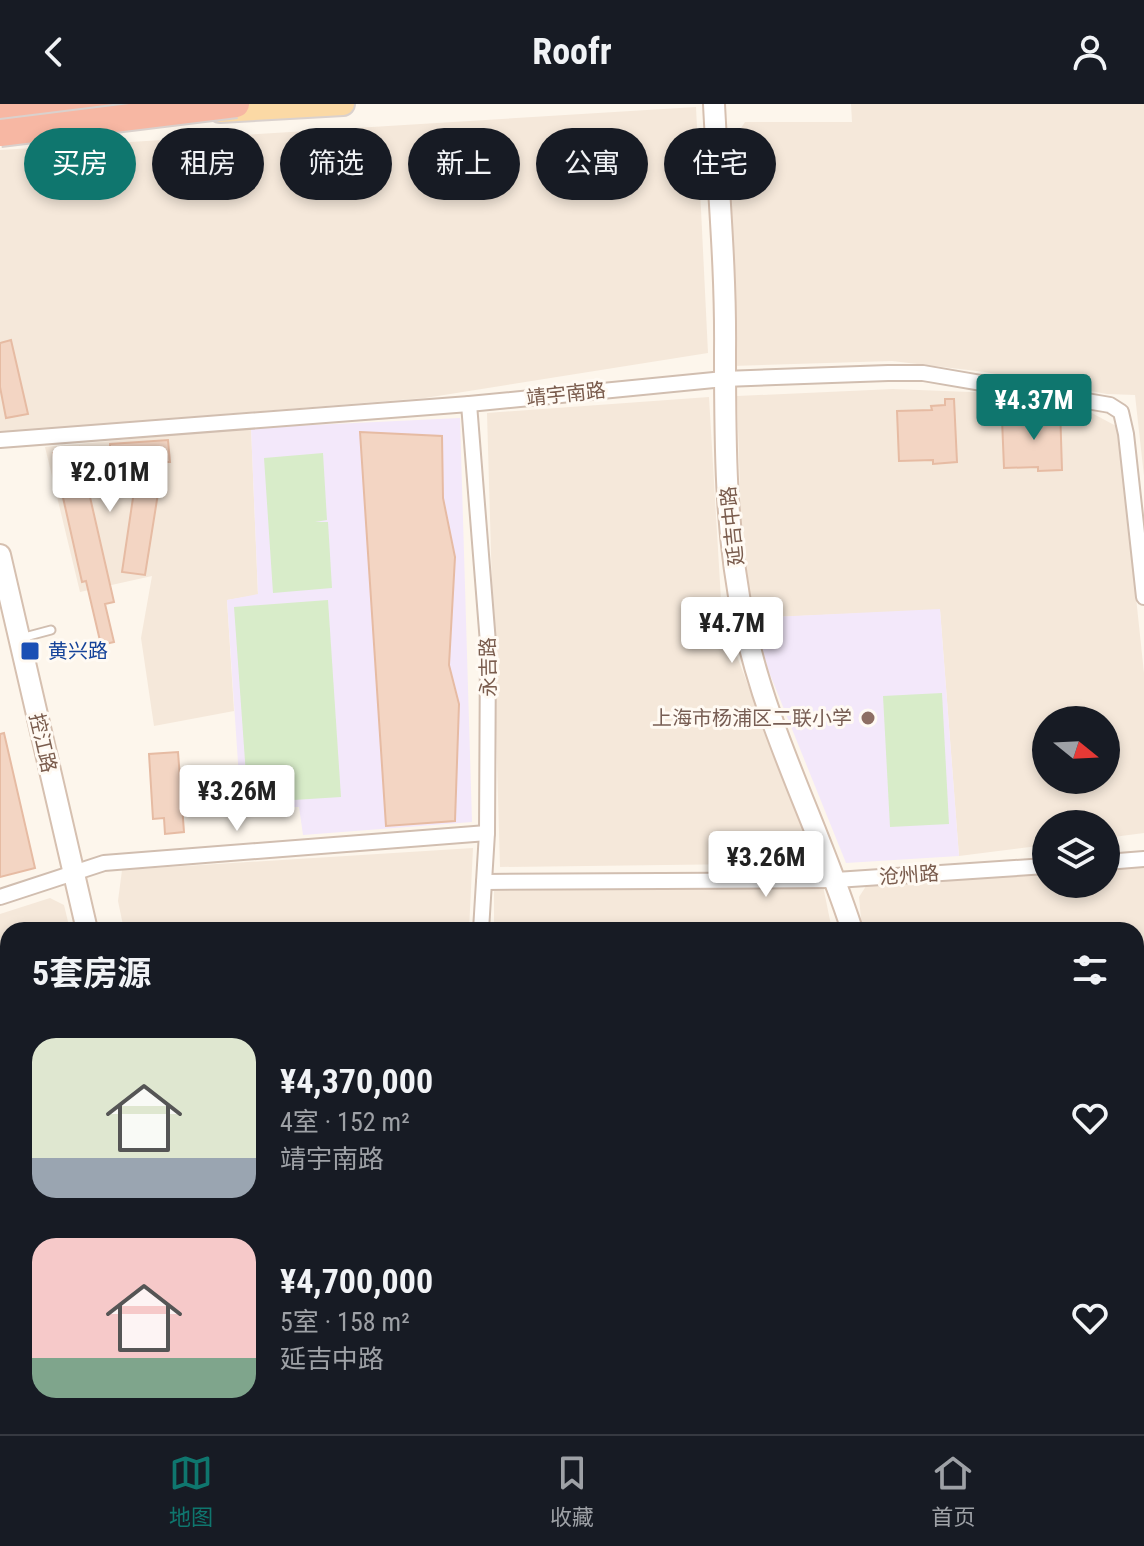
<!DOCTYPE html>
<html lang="zh">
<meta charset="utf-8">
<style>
:root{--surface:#171b24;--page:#242831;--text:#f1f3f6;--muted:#9ea1a6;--line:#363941;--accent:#0f766e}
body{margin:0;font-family:"Roboto Condensed","Noto Sans SC",sans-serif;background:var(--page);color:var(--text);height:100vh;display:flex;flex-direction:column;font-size:30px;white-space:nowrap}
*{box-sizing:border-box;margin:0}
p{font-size:26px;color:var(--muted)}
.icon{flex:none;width:44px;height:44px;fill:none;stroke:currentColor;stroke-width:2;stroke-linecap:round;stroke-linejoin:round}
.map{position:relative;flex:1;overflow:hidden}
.side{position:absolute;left:0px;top:818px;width:1144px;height:512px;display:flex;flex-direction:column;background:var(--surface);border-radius:24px 24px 0 0;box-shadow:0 4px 12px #0003}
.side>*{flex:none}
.top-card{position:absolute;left:24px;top:24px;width:1096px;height:72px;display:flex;gap:16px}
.needle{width:52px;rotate:108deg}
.buttons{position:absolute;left:1032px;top:602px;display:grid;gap:16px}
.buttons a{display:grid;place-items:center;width:88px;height:88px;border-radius:50%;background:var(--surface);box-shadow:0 4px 12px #0003;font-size:40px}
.price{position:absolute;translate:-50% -68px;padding:0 18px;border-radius:8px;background:#fff;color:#222;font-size:26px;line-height:52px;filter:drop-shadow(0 2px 4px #0008)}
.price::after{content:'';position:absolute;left:50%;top:48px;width:24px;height:18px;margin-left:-12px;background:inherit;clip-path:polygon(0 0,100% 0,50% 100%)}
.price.selected{background:var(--accent);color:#fff}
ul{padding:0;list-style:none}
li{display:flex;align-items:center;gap:24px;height:200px;padding:0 32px}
li span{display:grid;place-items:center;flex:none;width:224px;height:160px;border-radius:24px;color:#555}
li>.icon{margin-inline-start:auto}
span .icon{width:96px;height:96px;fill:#fffc;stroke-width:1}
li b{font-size:34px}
h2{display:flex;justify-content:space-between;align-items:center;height:96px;padding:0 32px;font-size:34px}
.chip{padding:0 28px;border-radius:36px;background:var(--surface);box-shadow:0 4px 12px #0003;font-size:28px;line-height:72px}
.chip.selected{background:var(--accent);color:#fff}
header{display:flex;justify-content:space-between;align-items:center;height:104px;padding:0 32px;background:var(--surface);font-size:36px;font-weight:700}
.tabs{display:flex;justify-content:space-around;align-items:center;height:112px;border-top:2px solid var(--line);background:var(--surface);font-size:22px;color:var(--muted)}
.tabs a{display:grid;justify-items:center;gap:4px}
.tabs .selected{color:var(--accent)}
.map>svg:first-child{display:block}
</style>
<header><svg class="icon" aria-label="back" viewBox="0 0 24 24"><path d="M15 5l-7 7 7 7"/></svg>Roofr<svg class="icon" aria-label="person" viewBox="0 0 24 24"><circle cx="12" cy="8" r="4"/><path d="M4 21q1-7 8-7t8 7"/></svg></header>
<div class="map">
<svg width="1144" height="1330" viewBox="0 0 1144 1330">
<rect width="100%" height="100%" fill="#fdf6ec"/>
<g fill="#f5e8da" fill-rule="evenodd">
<polygon points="851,0 1144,0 1144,372 1135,291 1107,290 985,268 892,257 732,262 729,42 745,18 852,18"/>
<polygon points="696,3 708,249 425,294 0,328 0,46"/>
<path d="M893 285 996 289 1086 306 1118 323 1144 569V729L1106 734V720H1046V741L959 752 940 506 753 514 741 418 737 292ZM1046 616H1106V676H1046Z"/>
<polygon points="709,293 722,513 816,759 500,763 487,309"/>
<polygon points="251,324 258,491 227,496 234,607 154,622 141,534 152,472 80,488 45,343"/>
<polygon points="473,744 469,826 124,826 118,797 122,766"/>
<polygon points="1144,761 1144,953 1136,953 1136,826 862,826 859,793 868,779 1046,767 1046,780 1106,780 1106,763"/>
<polygon points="823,782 832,826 494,826 494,787"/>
<polygon points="50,794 64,801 70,826 8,826 8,1135 0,1137 0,810"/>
<polygon points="1144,1065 1144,1242 1136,1244 1136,1067"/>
<polygon points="1144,1268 1144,1330 893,1330 893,1322 1136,1322 1136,1270"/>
<polygon points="54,1322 186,1322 188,1330 55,1330"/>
<polygon points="390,1322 475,1322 475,1330 373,1330"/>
<rect x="501" y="1322" width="363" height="8"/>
</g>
<g fill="#f3e8fa">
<polygon points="460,314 472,718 303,731 299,703 241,703 227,496 258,490 251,324"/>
<polygon points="940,505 959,752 846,759 769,568 753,514"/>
<polygon points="8,1135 8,1322 54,1322 55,1330 0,1330 0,1137"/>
</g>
<g fill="#d8ecc9">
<polygon points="323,349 327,416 315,418 328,418 332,484 273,489 264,354"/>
<polygon points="328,496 341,693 248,699 234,503"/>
<polygon points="942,589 949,720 890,723 883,592"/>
</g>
<g fill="#f3d5c3" stroke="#e6bba3" stroke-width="2">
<polygon points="11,236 28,310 6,314 0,283 0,239"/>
<polygon points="945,295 954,295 957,358 933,360 933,356 899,357 897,307 932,306 931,302 945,301"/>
<polygon points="1050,303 1060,303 1062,366 1038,367 1038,363 1004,364 1002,315 1037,313 1036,309 1050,309"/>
<polygon points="360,328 442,332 443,394 455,453 449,561 459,600 455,717 386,722"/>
<polygon points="168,336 170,358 163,358 145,471 122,468 138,360 117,361 118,377 87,380 114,498 105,500 114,538 101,541 86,477 82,478 53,349 79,343 82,356 99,354 99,345 110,344 110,340"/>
<polygon points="4,629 35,764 0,773 0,630"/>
<polygon points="178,648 184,728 165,730 164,714 153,715 149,650"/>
</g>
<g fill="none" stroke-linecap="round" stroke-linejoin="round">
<defs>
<g id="lane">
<polyline points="21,534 51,526"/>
<polyline points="676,1322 677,1330"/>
</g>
<g id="street">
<polyline points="469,300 488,539 487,729 481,826"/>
<polyline points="0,336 469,300 724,275 888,269 923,269 1110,301 1121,308 1126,330 1144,493"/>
<polyline points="1106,758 1144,755"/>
<polyline points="484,778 836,776 1046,762"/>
<polyline points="0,793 104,759 487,729"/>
<polyline points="487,1322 488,1330"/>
</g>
<g id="secondary">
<path d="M714 0C718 82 726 165 725 248 725 338 725 429 744 518 766 625 819 723 852 826"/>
<polyline points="0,451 87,826"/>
<polyline points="1136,1256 1144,1253"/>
<polyline points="202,1322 204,1330"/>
<polyline points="880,1322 880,1330"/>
<polyline points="342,1330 362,1322"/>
</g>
<polyline id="primary" points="220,7 343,0"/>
<polyline id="highway" points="0,8 108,0"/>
</defs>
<use href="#lane" stroke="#d1beb0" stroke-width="11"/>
<use href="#street" stroke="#d1beb0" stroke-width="18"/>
<use href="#secondary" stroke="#d6c0b0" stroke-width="24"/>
<use href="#primary" stroke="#dad1cd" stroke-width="26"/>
<use href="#highway" stroke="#dad1cd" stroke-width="30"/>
<use href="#lane" stroke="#fff" stroke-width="7"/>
<use href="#street" stroke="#fff" stroke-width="14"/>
<use href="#secondary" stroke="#fff" stroke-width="20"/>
<use href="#primary" stroke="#fbd9a5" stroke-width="22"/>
<use href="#highway" stroke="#f7b7a3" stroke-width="26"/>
<defs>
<polyline id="highway-bridge" points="0,29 236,0"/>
</defs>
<use href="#highway-bridge" stroke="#dad1cd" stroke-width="30" stroke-linecap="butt"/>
<use href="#highway-bridge" stroke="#f7b7a3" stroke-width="26"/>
</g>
<rect fill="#1a4fb4" stroke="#fffaf3" stroke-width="3" x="20" y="537" width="20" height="20" rx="4"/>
<circle fill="#8d6e63" stroke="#fffaf3" stroke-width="3" cx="868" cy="614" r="8"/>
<g text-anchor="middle" stroke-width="6" stroke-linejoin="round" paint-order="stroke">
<g font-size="20" fill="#7a5c4d" stroke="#fffaf3">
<text transform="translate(566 290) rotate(-6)" y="7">靖宇南路</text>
<text transform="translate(732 422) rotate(-96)" y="7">延吉中路</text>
<text transform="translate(488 563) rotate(-91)" y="7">永吉路</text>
<text transform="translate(43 639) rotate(77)" y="7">控江路</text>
<text transform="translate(909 771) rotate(-4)" y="7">沧州路</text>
</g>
<g font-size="20" fill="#164399" stroke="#fffaf3" text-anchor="start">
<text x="48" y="554">黄兴路</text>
</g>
<g font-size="20" fill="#785e54" stroke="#fffaf3" text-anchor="end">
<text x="852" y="621">上海市杨浦区二联小学</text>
</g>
</g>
</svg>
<div class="buttons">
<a><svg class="needle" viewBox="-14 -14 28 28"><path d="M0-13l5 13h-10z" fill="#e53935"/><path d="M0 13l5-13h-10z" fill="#9ea1a6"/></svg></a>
<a><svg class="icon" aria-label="layers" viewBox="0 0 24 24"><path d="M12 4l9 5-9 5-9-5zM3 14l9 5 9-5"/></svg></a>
</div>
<b class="price selected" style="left:1034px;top:338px">¥4.37M</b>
<b class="price" style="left:110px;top:410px">¥2.01M</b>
<b class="price" style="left:732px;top:561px">¥4.7M</b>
<b class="price" style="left:237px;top:729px">¥3.26M</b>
<b class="price" style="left:766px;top:795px">¥3.26M</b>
<div class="top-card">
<a class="chip selected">买房</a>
<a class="chip">租房</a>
<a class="chip">筛选</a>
<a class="chip">新上</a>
<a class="chip">公寓</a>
<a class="chip">住宅</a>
</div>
<section class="side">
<h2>5套房源<svg class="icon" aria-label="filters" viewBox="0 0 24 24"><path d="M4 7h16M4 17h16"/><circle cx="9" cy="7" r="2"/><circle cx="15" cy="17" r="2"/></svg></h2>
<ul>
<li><span style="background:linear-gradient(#dfe7d0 75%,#9aa5b1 0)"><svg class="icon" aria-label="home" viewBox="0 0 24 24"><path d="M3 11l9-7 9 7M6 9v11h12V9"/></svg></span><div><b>¥4,370,000</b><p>4室 · 152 m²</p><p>靖宇南路</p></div><svg class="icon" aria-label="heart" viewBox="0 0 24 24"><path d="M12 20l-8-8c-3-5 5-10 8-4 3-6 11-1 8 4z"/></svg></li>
<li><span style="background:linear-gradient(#f6c9c9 75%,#7fa58c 0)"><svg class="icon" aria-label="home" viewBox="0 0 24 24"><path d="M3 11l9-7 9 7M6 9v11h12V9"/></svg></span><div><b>¥4,700,000</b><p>5室 · 158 m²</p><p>延吉中路</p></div><svg class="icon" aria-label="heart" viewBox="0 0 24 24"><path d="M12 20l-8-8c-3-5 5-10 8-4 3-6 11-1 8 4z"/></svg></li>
</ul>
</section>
</div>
<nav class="tabs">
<a class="selected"><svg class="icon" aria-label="map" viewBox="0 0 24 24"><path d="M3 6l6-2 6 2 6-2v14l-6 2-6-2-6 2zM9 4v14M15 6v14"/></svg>地图</a>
<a><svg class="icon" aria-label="saved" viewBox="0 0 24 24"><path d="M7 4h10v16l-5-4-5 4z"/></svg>收藏</a>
<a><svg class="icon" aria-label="home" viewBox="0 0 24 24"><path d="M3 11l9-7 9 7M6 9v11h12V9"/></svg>首页</a>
</nav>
